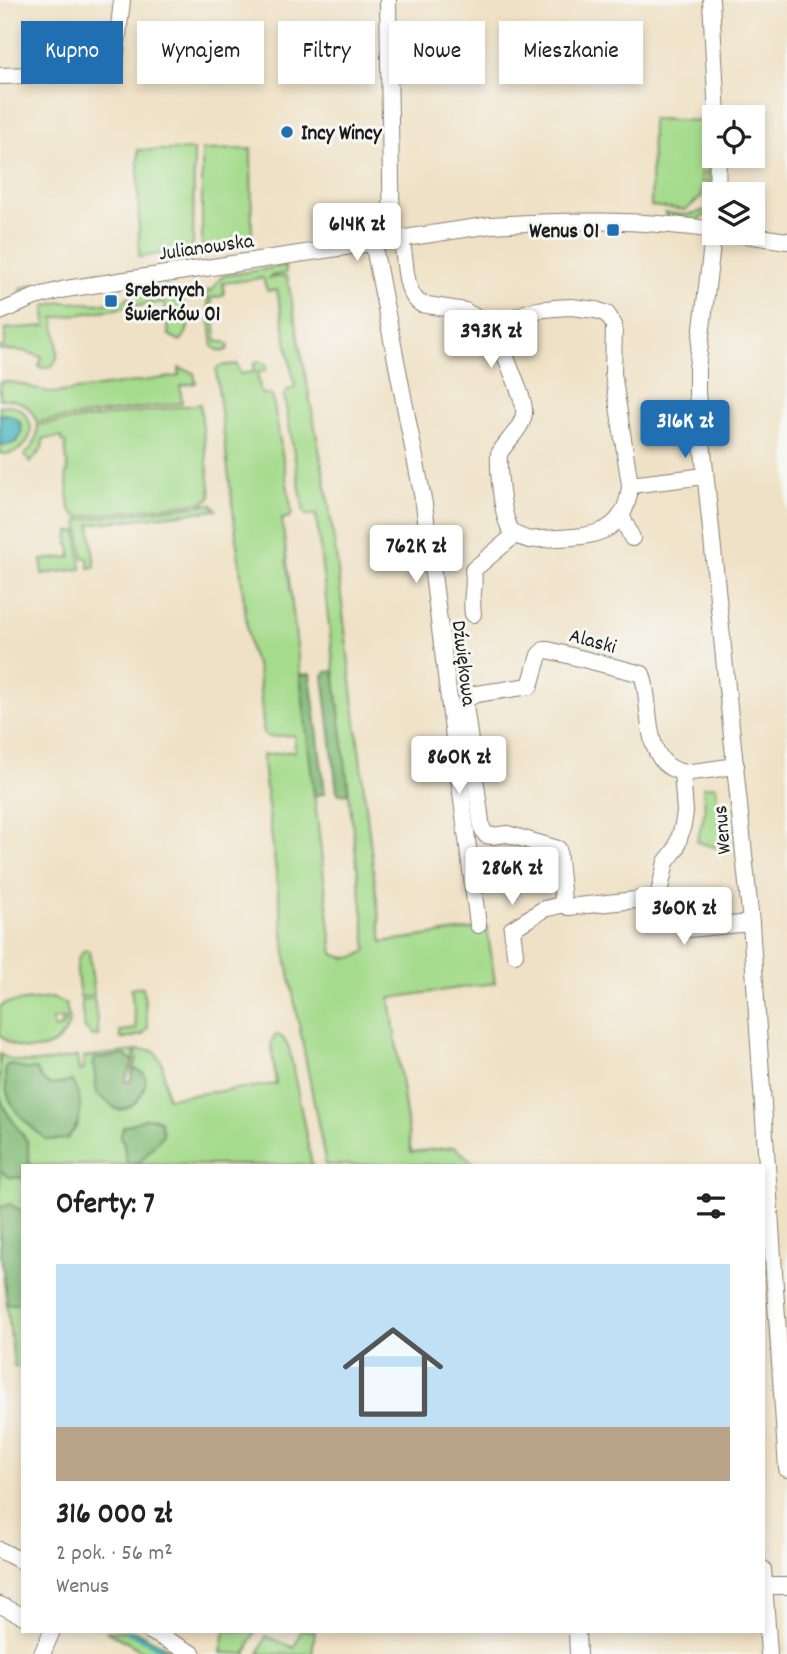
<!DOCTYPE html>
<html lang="pl">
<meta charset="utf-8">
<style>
:root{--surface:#fff;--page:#f2f2f2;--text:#222;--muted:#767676;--line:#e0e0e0;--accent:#1f6fb2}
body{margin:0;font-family:Dekko,sans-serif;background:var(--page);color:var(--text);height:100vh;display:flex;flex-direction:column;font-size:26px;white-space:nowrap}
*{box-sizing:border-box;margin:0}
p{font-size:23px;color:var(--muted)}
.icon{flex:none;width:38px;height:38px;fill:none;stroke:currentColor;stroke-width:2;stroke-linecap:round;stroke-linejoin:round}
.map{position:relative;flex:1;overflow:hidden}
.panel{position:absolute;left:21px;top:1164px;width:744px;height:469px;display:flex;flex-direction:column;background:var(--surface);border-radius:0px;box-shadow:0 4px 10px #0003}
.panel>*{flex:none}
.guide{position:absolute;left:21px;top:21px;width:746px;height:63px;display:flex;gap:14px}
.controls{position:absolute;left:702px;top:105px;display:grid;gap:14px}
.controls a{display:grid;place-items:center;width:63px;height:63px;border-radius:0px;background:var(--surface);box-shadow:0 4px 10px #0003;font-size:35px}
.price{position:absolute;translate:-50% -60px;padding:0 16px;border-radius:7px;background:#fff;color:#222;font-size:23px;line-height:46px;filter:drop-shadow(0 2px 4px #0008)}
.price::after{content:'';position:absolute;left:50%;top:42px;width:21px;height:16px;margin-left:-10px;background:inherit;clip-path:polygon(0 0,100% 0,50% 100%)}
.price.selected{background:var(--accent);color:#fff}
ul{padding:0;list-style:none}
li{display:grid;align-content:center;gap:14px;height:371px;padding:0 35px}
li+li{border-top:2px solid var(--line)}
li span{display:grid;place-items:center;height:217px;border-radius:0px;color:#555}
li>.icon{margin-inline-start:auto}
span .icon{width:126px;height:126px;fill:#fffc;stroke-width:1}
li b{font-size:30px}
h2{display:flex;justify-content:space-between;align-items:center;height:84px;padding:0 35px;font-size:30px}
.pill{padding:0 24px;border-radius:0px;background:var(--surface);box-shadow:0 4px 10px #0003;font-size:24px;line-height:63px}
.pill.selected{background:var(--accent);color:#fff}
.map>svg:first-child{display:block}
</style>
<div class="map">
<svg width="787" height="1654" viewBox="0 0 787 1654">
<rect width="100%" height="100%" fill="#f6f6f2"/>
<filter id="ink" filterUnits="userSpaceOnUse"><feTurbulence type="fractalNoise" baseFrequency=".0143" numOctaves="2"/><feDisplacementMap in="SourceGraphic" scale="14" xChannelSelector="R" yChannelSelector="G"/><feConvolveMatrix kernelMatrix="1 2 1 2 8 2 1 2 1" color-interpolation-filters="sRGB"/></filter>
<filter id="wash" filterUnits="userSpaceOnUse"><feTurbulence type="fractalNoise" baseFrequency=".00686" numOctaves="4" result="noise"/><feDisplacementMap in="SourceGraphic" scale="28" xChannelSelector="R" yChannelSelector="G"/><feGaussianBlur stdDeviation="1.57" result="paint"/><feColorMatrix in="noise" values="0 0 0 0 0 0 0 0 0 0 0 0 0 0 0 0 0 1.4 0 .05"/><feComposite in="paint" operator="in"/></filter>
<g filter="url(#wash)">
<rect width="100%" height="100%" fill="#efe1c5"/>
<g fill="#a5db8c" stroke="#607c54" stroke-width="2" fill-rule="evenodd">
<polygon points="707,59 712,114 711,202 706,199"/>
<polygon points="652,119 701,121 702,196 686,210 651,206"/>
<polygon points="251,149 252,240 202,248 202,150"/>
<polygon points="138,150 194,150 193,249 139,257"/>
<path d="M706 210H710C701 225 683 219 667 218L665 213 688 215Z"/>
<polygon points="384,226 378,234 350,239 349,234"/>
<path d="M285 266 286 273 270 276 269 278 287 276 327 492 337 562 382 942 487 927 495 983 390 998 411 1152 455 1147 476 1165H326L286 957 262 755 295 751 294 735 269 737 264 734 258 669 250 650 216 371 219 366 237 364 240 374 254 372V364L258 361 267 365 265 371 257 373 261 394H270L273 399 292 513 290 517 282 519 333 954C347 960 355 959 367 950L316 515H306L304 512 284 395 287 390 295 388 277 290 267 291 263 278 223 283 224 294 222 296 211 298 217 342H225L229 346 227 350 221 352 213 347 207 293 208 290 212 291 216 283 223 276Z"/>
<polygon points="98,272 99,275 96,277 22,294 20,288"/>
<path d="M164 286C185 292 198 325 180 341L169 335 164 302 54 318C55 334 68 373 39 367L42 357 23 351 0 350V347L5 346V329L46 326 45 306 61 302 103 304 127 300V297L144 294Z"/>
<path d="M179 368 194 373 196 383 180 386 182 403 37 422C31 405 18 398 0 399V382C20 380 35 391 55 393L179 376Z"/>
<path d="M200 404 211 496 205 502 78 517 70 510 66 473 68 472 65 442H62L61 437 43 439 42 449 30 463 24 455C34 447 39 438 37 425Z"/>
<path d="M10 405C42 414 35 454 2 454L0 453V444C16 447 26 437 20 421L7 414 0 415V406Z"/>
<polygon points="211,504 217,510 90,524 95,567 89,568 88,558 83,558 78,520"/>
<polygon points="77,531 81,569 42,574 42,560 71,557 70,545 68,545 69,532"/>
<polygon points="716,786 722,849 697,842 705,811 703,787"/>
<path d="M85 950H89L94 995 80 997C79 982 71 959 85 950Z"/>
<polygon points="143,987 148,1028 142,1035 121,1039 120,1031 136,1029 131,988"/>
<path d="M52 998 66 1004 69 1019H52L54 1029 62 1027 61 1023 69 1022C62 1054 19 1057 0 1035V1007L5 1003Z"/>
<polygon points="94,998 99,1036 91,1035 84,1027 81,1000"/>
<path d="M278 1035 283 1038 289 1048 312 1165H30L27 1141 6 1111 0 1097V1054C22 1069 52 1060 77 1057L79 1071 84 1070 83 1057 134 1051V1060L127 1058 125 1055 93 1059 97 1094 118 1110 137 1101 140 1071 133 1069 137 1060 136 1050H151L156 1053 162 1063 167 1098 276 1084 271 1043 274 1036ZM10 1064 25 1069H36C46 1088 52 1087 72 1081L78 1125 67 1139 47 1140C22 1120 0 1101 6 1066ZM147 1118 158 1119 161 1123 127 1165 122 1135 123 1127Z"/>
<polygon points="0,1170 8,1177 23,1178 23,1211 9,1204 0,1208"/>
<polygon points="23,1303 23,1366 14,1366 7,1304"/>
<polygon points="106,1631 135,1631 179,1654 148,1654"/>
<polygon points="225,1631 255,1631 246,1654 221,1653"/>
<polygon points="301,1631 315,1631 312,1654 259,1654 266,1636 294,1648"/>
</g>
<g fill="#84bb78" stroke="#506c4a" stroke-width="2">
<polygon points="334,671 349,793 339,794 337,791 323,675 326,672"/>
<polygon points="310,674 325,793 314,796 300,675"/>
<path d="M126 1055 127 1058 134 1060 125 1081 130 1082 133 1069 144 1073 146 1081C143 1096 134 1109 118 1110L97 1094 93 1059Z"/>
<path d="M10 1064 25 1069H36C45 1089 54 1086 72 1081 84 1104 84 1119 67 1139L47 1140C22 1120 0 1101 6 1066Z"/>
<polygon points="0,1097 6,1111 27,1141 30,1165 23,1166 23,1178 8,1177 0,1170"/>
<polygon points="147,1118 158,1119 162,1127 163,1135 141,1161 127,1165 123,1139 120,1139 123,1127"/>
<polygon points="9,1204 23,1211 23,1303 7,1304 0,1247 0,1208"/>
</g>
<path fill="#41b1bb" stroke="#2e666c" stroke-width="2" d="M6 414C30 419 24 450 0 444V415Z"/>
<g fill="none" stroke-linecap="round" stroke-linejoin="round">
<polyline stroke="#41b1bb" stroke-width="4.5" points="128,1631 171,1654"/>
</g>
</g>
<g filter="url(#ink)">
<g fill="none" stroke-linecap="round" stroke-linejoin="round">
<defs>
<g id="minor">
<polyline points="388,0 392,240"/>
<polyline points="711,0 717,117"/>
<polyline points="0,76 114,72 122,0"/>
<polyline points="717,194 718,156"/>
<polyline points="714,229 697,369 697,392 751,923 787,1469"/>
<polyline points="732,233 787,241"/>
<polyline points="373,242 424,504 478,925"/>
<path d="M403 249C406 267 405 294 421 304L465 311 504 333"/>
<path d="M572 307 596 310 607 314 614 325 613 373 630 485C626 545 576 535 530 540 523 538 515 536 511 530 502 518 498 469 499 454 506 441 523 428 524 413 525 402 519 392 516 382 511 369 503 355 502 341 502 308 549 308 572 307Z"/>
<path d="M0 312 35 297 66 289 491 225C566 220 639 219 714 230"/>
<polyline points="630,485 705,476"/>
<polyline points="622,517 632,538"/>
<path d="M473 614C470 596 476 589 473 570L516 534"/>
<path d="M682 772 685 812 683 825 676 849 666 862 659 893 655 898 568 907 563 901 558 849 507 834 492 836 486 835 482 828 465 705 467 699 476 694 530 686 539 655 544 650H548L642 674C653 703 640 761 681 772 689 774 725 767 736 766"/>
<polyline points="655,898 688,929 751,923"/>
<polyline points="515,954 512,929 544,909 565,904"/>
<polyline points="0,1550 23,1562"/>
<polyline points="763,1569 769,1654"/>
<polyline points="764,1586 787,1586"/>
<polyline points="0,1605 23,1616"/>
<polyline points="150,1631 193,1654"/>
<polyline points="577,1631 578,1654"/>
<polyline points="42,1654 52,1631"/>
</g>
</defs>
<use href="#minor" stroke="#867e70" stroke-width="18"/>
<use href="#minor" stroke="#fff" stroke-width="16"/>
</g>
</g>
<g fill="#1f6fb2" stroke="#f6f6f2" stroke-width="2.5">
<circle cx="287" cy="132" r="7"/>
<rect x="606" y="223" width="14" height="14" rx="3.5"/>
<rect x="104" y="294" width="14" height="14" rx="3.5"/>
</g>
<g text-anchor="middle" stroke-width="6" stroke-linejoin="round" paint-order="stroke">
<g font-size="21" font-weight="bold" fill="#1c1c1c" stroke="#f6f6f2" text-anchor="start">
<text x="301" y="139">Incy Wincy</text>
<text x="599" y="237" text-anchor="end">Wenus 01</text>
<text x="125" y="296">Srebrnych<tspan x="125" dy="24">Świerków 01</tspan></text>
</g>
<g font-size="21" fill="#1c1c1c" stroke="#f6f6f2">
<text transform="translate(206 246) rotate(-8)" y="7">Julianowska</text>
<text transform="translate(593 640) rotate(15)" y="7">Alaski</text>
<text transform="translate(465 663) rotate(83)" y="7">Dźwiękowa</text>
<text transform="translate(721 830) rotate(-95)" y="7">Wenus</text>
</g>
</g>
</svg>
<div class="controls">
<a><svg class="icon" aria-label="locate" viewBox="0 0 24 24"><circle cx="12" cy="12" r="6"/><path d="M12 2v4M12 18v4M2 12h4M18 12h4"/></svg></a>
<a><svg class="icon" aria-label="layers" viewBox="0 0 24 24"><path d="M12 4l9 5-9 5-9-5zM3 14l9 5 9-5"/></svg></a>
</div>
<b class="price" style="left:357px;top:263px">614K zł</b>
<b class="price" style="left:491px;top:370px">393K zł</b>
<b class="price selected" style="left:685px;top:460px">316K zł</b>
<b class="price" style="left:416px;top:585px">762K zł</b>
<b class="price" style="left:459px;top:796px">860K zł</b>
<b class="price" style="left:512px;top:907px">286K zł</b>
<b class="price" style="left:684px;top:947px">360K zł</b>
<div class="guide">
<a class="pill selected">Kupno</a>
<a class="pill">Wynajem</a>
<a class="pill">Filtry</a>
<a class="pill">Nowe</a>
<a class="pill">Mieszkanie</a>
</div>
<section class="panel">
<h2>Oferty: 7<svg class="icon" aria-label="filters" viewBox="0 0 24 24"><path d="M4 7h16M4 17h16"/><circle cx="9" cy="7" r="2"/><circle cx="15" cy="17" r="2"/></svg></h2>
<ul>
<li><span style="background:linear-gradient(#bfe0f5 75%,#b9a48a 0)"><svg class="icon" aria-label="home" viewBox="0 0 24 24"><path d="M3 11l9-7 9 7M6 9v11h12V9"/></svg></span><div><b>316 000 zł</b><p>2 pok. · 56 m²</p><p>Wenus</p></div></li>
</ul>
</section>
</div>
